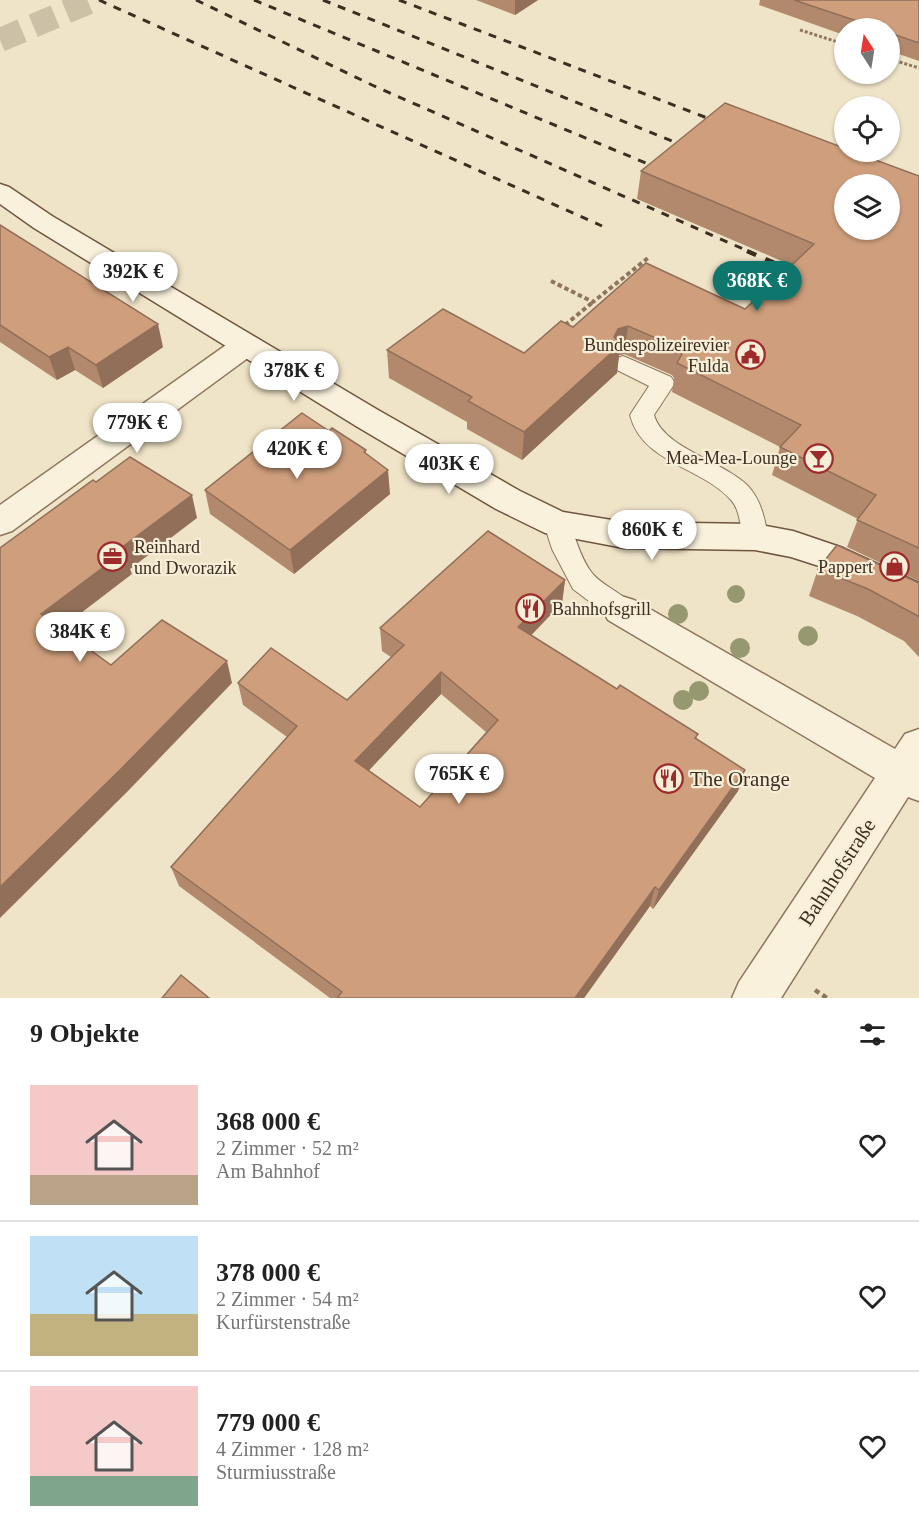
<!DOCTYPE html>
<html lang="de">
<meta charset="utf-8">
<style>
:root{--surface:#fff;--page:#f2f2f2;--text:#222;--muted:#767676;--line:#e0e0e0;--accent:#0f766e}
body{margin:0;font-family:Georgia,serif;background:var(--page);color:var(--text);height:100vh;display:flex;flex-direction:column;font-size:22px;white-space:nowrap}
*{box-sizing:border-box;margin:0}
p{font-size:20px;color:var(--muted)}
.icon{flex:none;width:33px;height:33px;fill:none;stroke:currentColor;stroke-width:2;stroke-linecap:round;stroke-linejoin:round}
.map{position:relative;height:998px;overflow:hidden}
.details{display:flex;flex-direction:column;background:var(--surface);flex:1}
.details>*{flex:none}
.needle{width:39px;rotate:348deg}
.tools{position:absolute;left:834px;top:18px;display:grid;gap:12px}
.tools a{display:grid;place-items:center;width:66px;height:66px;border-radius:50%;background:var(--surface);box-shadow:0 2px 4px #0004;font-size:30px}
.price{position:absolute;translate:-50% -51px;padding:0 14px;border-radius:21px;background:#fff;color:#222;font-size:20px;line-height:39px;filter:drop-shadow(0 2px 3px #0008)}
.price::after{content:'';position:absolute;left:50%;top:36px;width:18px;height:14px;margin-left:-9px;background:inherit;clip-path:polygon(0 0,100% 0,50% 100%)}
.price.active{background:var(--accent);color:#fff}
ul{padding:0;list-style:none}
li{display:flex;align-items:center;gap:18px;height:150px;padding:0 30px}
li+li{border-top:2px solid var(--line)}
li span{display:grid;place-items:center;flex:none;width:168px;height:120px;border-radius:0px;color:#555}
li>.icon{margin-inline-start:auto}
span .icon{width:72px;height:72px;fill:#fffc;stroke-width:1}
li b{font-size:26px}
h2{display:flex;justify-content:space-between;align-items:center;height:72px;padding:0 30px;font-size:26px}
.map>svg:first-child{display:block}
</style>
<div class="map">
<svg width="919" height="998" viewBox="0 0 919 998">
<rect width="100%" height="100%" fill="#f0e4c8"/>
<g fill="none" stroke-linecap="round" stroke-linejoin="round">
<polyline stroke="#ccc0a6" stroke-width="24" stroke-dasharray="24 12" stroke-linecap="butt" points="0,40 94,0"/>
<defs>
<g id="lane">
<path d="M623 356 671 377 675 383 654 415C663 448 725 462 748 486 761 500 765 519 768 537L764 544 755 547 746 544C739 531 742 512 731 500 702 467 642 463 630 415L649 386 615 369 612 364 615 359Z"/>
<path d="M557 514 566 517C576 535 579 557 592 573 604 588 626 593 635 610L631 618 621 621 611 618 573 589 552 549 544 524 548 517Z"/>
</g>
<g id="street">
<polygon points="246,335 256,338 261,345 256,352 12,531 0,535 0,505 236,338"/>
<polygon points="621,596 634,600 895,749 905,734 919,729 919,801 908,797 781,998 732,998 739,982 875,778 608,620 603,610 608,600"/>
</g>
<polygon id="secondary" points="0,184 9,187 52,216 378,410 520,491 563,512 624,522 755,524 793,531 843,548 919,583 919,613 819,566 791,557 755,550 624,548 545,533 496,509 356,426 34,228 0,204"/>
</defs>
<use href="#lane" stroke="#8d765c" stroke-width="2"/>
<use href="#street" stroke="#8d765c" stroke-width="3"/>
<use href="#secondary" stroke="#6f573f" stroke-width="3"/>
<g stroke="#8d765c" stroke-width="3" stroke-dasharray="3 2" stroke-linecap="butt">
<polyline points="800,30 844,44"/>
<polyline points="890,59 919,68"/>
</g>
<g stroke="#8d765c" stroke-width="4" stroke-dasharray="4.5 3" stroke-linecap="butt">
<polyline points="551,281 593,302 648,258"/>
<polyline points="565,325 593,302"/>
</g>
<polyline stroke="#8d765c" stroke-width="4.5" stroke-dasharray="5 4" stroke-linecap="butt" points="815,990 827,998"/>
<use href="#lane" fill="#faf1dc" fill-rule="evenodd"/>
<use href="#street" fill="#faf1dc" fill-rule="evenodd"/>
<use href="#secondary" fill="#faf1dc" fill-rule="evenodd"/>
<g stroke="#3d2e20" stroke-width="3" stroke-dasharray="8 8" stroke-linecap="butt">
<polyline points="99,0 602,226"/>
<polyline points="196,0 372,85 750,252"/>
<polyline points="254,0 665,171"/>
<polyline points="323,0 692,149"/>
<polyline points="399,0 723,124"/>
</g>
<g stroke="#3d2e20" stroke-width="4.5" stroke-dasharray="10 10" stroke-linecap="butt">
<polyline points="747,251 804,276"/>
<polyline points="726,284 773,305"/>
</g>
</g>
<g fill="#96986f">
<circle cx="736" cy="594" r="9"/>
<circle cx="678" cy="614" r="10"/>
<circle cx="808" cy="636" r="10"/>
<circle cx="740" cy="648" r="10"/>
<circle cx="699" cy="691" r="10"/>
<circle cx="683" cy="700" r="10"/>
</g>
<g fill="#b2896c" fill-rule="evenodd">
<polygon points="476,0 538,0 515,15"/>
<polygon points="760,0 919,0 919,61 890,51 890,28 844,28 844,35 759,5"/>
<polygon points="641,171 919,176 919,581 847,547 858,519 772,475 780,447 672,392 674,378 672,375 624,354 619,355 617,373 522,460 467,429 467,422 389,378 387,350 524,353 573,327 745,309 791,265 637,199"/>
<polygon points="0,225 163,347 103,388 75,370 57,380 0,342"/>
<polygon points="329,431 366,450 366,454 390,494 294,574 210,514 205,490"/>
<polygon points="818,569 919,583 919,657 904,641 857,616 809,596"/>
<path d="M565 580 562 603 531 635 617 689 698 734 696 739 745 770 738 791 653 909 650 906 584 998H330L179 886 171 867 287 737 243 705 238 683 347 700 391 657 382 651 380 628ZM441 694 486 732 420 807 369 770Z"/>
</g>
<g fill="#916f58">
<polygon points="515,0 538,0 515,15"/>
<polygon points="158,324 163,347 103,388 96,365"/>
<polygon points="628,326 624,354 619,355 617,373 522,460 524,432 614,337 618,329"/>
<polygon points="68,347 75,370 57,380 49,357"/>
<polygon points="388,470 390,494 294,574 290,550"/>
<polygon points="192,495 197,518 130,569 132,574 51,636 41,614 121,548"/>
<polygon points="565,580 562,603 517,650 518,627"/>
<polygon points="227,661 232,683 128,791 0,918 0,887"/>
<polygon points="441,672 441,694 358,782 355,761"/>
<polygon points="745,770 738,791 653,909 659,890"/>
<polygon points="655,887 650,906 584,998 575,998"/>
</g>
<g fill="#cf9f7d" stroke="#916f58" stroke-width="1.5" fill-rule="evenodd">
<polygon points="794,0 919,0 919,43 890,33 890,28 878,28"/>
<path d="M725 103 844 148V152H854L919 176V548L857 520 876 495 780 447 801 425 677 363 682 354 677 347 628 326 618 329 614 337 621 344 524 432 468 401 472 397 387 350 443 309 524 353 561 321 573 327 646 263 745 309 814 244 641 171ZM844 184H890V230H844Z"/>
<polygon points="0,225 158,324 96,365 68,347 49,357 0,325"/>
<polygon points="302,413 329,431 332,428 366,450 364,452 388,470 290,550 205,490"/>
<polygon points="130,457 192,495 121,548 125,551 41,614 111,665 162,620 227,661 120,770 0,887 0,548 93,480 96,482"/>
<path d="M488 531 565 580 518 627 617 689 620 685 698 734 695 738 745 770 659 890 655 887 575 998H337L342 992 171 867 297 726 238 683 271 648 347 700 404 645 380 628ZM441 672 498 720 420 807 355 761Z"/>
<polygon points="837,545 919,583 919,617 916,615 868,589 818,569"/>
<polygon points="181,975 209,998 162,998"/>
</g>
<defs>
<symbol id="civic-ring" viewBox="-11 -11 22 22"><circle r="9.5" fill="#f7eed8" stroke="#9e2a2b" stroke-width="1.5"/><path d="M-.6-6.5H3V-4.5H.6V-3L4-1V1h2V6H-6V1h2V-1L-.6-3ZM-1.2 2.5V6h2.4V2.5Z" fill="#9e2a2b"/></symbol>
<symbol id="bar-ring" viewBox="-11 -11 22 22"><circle r="9.5" fill="#f7eed8" stroke="#9e2a2b" stroke-width="1.5"/><path d="M-6-5H6L.8 .8V4.5H3.5V6h-7V4.5H-.8V.8Z" fill="#9e2a2b"/></symbol>
<symbol id="office-ring" viewBox="-11 -11 22 22"><circle r="9.5" fill="#f7eed8" stroke="#9e2a2b" stroke-width="1.5"/><path d="M-6-3h4V-5.5h4V-3h4V5H-6ZM-1-4.5V-3h2v-1.5ZM-6 0V1H6V0Z" fill="#9e2a2b"/></symbol>
<symbol id="shop-ring" viewBox="-11 -11 22 22"><circle r="9.5" fill="#f7eed8" stroke="#9e2a2b" stroke-width="1.5"/><path d="M-5-2.5h2.3a2.7 3.5 0 0 1 5.4 0H5L5.5 6h-11ZM-1.5-2.5h3a1.5 2.3 0 0 0-3 0Z" fill="#9e2a2b"/></symbol>
<symbol id="restaurant-ring" viewBox="-11 -11 22 22"><circle r="9.5" fill="#f7eed8" stroke="#9e2a2b" stroke-width="1.5"/><path d="M-5-6h1v4h1v-4h1v4h1v-4h1v5L-1.5 .5V6h-2V.5L-5-1ZM5-6V6H3V1.5H1.5Q1.5-4 5-6Z" fill="#9e2a2b"/></symbol>
</defs>
<g fill-rule="evenodd">
<use href="#civic-ring" x="734" y="338" width="33" height="33"/>
<use href="#bar-ring" x="802" y="442" width="33" height="33"/>
<use href="#office-ring" x="96" y="540" width="33" height="33"/>
<use href="#shop-ring" x="878" y="550" width="33" height="33"/>
<use href="#restaurant-ring" x="514" y="592" width="33" height="33"/>
<use href="#restaurant-ring" x="652" y="762" width="33" height="33"/>
</g>
<g text-anchor="middle" stroke-width="4.5" stroke-linejoin="round" paint-order="stroke">
<g font-size="18" fill="#3d2e20" stroke="#f7eed8" text-anchor="end">
<text x="729" y="351">Bundespolizeirevier<tspan x="729" dy="21">Fulda</tspan></text>
<text x="797" y="464">Mea-Mea-Lounge</text>
<text x="134" y="553" text-anchor="start">Reinhard<tspan x="134" dy="21">und Dworazik</tspan></text>
<text x="873" y="573">Pappert</text>
<text x="552" y="615" text-anchor="start">Bahnhofsgrill</text>
</g>
<g font-size="21" fill="#3d2e20" stroke="#f7eed8" text-anchor="start">
<text x="690" y="786">The Orange</text>
</g>
<g font-size="21" fill="#3d2e20" stroke="#f7eed8">
<text transform="translate(837 872) rotate(-57)" y="7">Bahnhofstraße</text>
</g>
</g>
</svg>
<div class="tools">
<a><svg class="needle" viewBox="-14 -14 28 28"><path d="M0-13l5 13h-10z" fill="#e53935"/><path d="M0 13l5-13h-10z" fill="#767676"/></svg></a>
<a><svg class="icon" aria-label="locate" viewBox="0 0 24 24"><circle cx="12" cy="12" r="6"/><path d="M12 2v4M12 18v4M2 12h4M18 12h4"/></svg></a>
<a><svg class="icon" aria-label="layers" viewBox="0 0 24 24"><path d="M12 4l9 5-9 5-9-5zM3 14l9 5 9-5"/></svg></a>
</div>
<b class="price" style="left:133px;top:303px">392K €</b>
<b class="price active" style="left:757px;top:312px">368K €</b>
<b class="price" style="left:294px;top:402px">378K €</b>
<b class="price" style="left:137px;top:454px">779K €</b>
<b class="price" style="left:297px;top:480px">420K €</b>
<b class="price" style="left:449px;top:495px">403K €</b>
<b class="price" style="left:652px;top:561px">860K €</b>
<b class="price" style="left:80px;top:663px">384K €</b>
<b class="price" style="left:459px;top:805px">765K €</b>
</div>
<section class="details">
<h2>9 Objekte<svg class="icon" aria-label="filters" viewBox="0 0 24 24"><path d="M4 7h16M4 17h16"/><circle cx="9" cy="7" r="2"/><circle cx="15" cy="17" r="2"/></svg></h2>
<ul>
<li><span style="background:linear-gradient(#f6c9c9 75%,#b9a48a 0)"><svg class="icon" aria-label="home" viewBox="0 0 24 24"><path d="M3 11l9-7 9 7M6 9v11h12V9"/></svg></span><div><b>368 000 €</b><p>2 Zimmer · 52 m²</p><p>Am Bahnhof</p></div><svg class="icon" aria-label="heart" viewBox="0 0 24 24"><path d="M12 20l-8-8c-3-5 5-10 8-4 3-6 11-1 8 4z"/></svg></li>
<li><span style="background:linear-gradient(#bfe0f5 65%,#c2b280 0)"><svg class="icon" aria-label="home" viewBox="0 0 24 24"><path d="M3 11l9-7 9 7M6 9v11h12V9"/></svg></span><div><b>378 000 €</b><p>2 Zimmer · 54 m²</p><p>Kurfürstenstraße</p></div><svg class="icon" aria-label="heart" viewBox="0 0 24 24"><path d="M12 20l-8-8c-3-5 5-10 8-4 3-6 11-1 8 4z"/></svg></li>
<li><span style="background:linear-gradient(#f6c9c9 75%,#7fa58c 0)"><svg class="icon" aria-label="home" viewBox="0 0 24 24"><path d="M3 11l9-7 9 7M6 9v11h12V9"/></svg></span><div><b>779 000 €</b><p>4 Zimmer · 128 m²</p><p>Sturmiusstraße</p></div><svg class="icon" aria-label="heart" viewBox="0 0 24 24"><path d="M12 20l-8-8c-3-5 5-10 8-4 3-6 11-1 8 4z"/></svg></li>
</ul>
</section>
